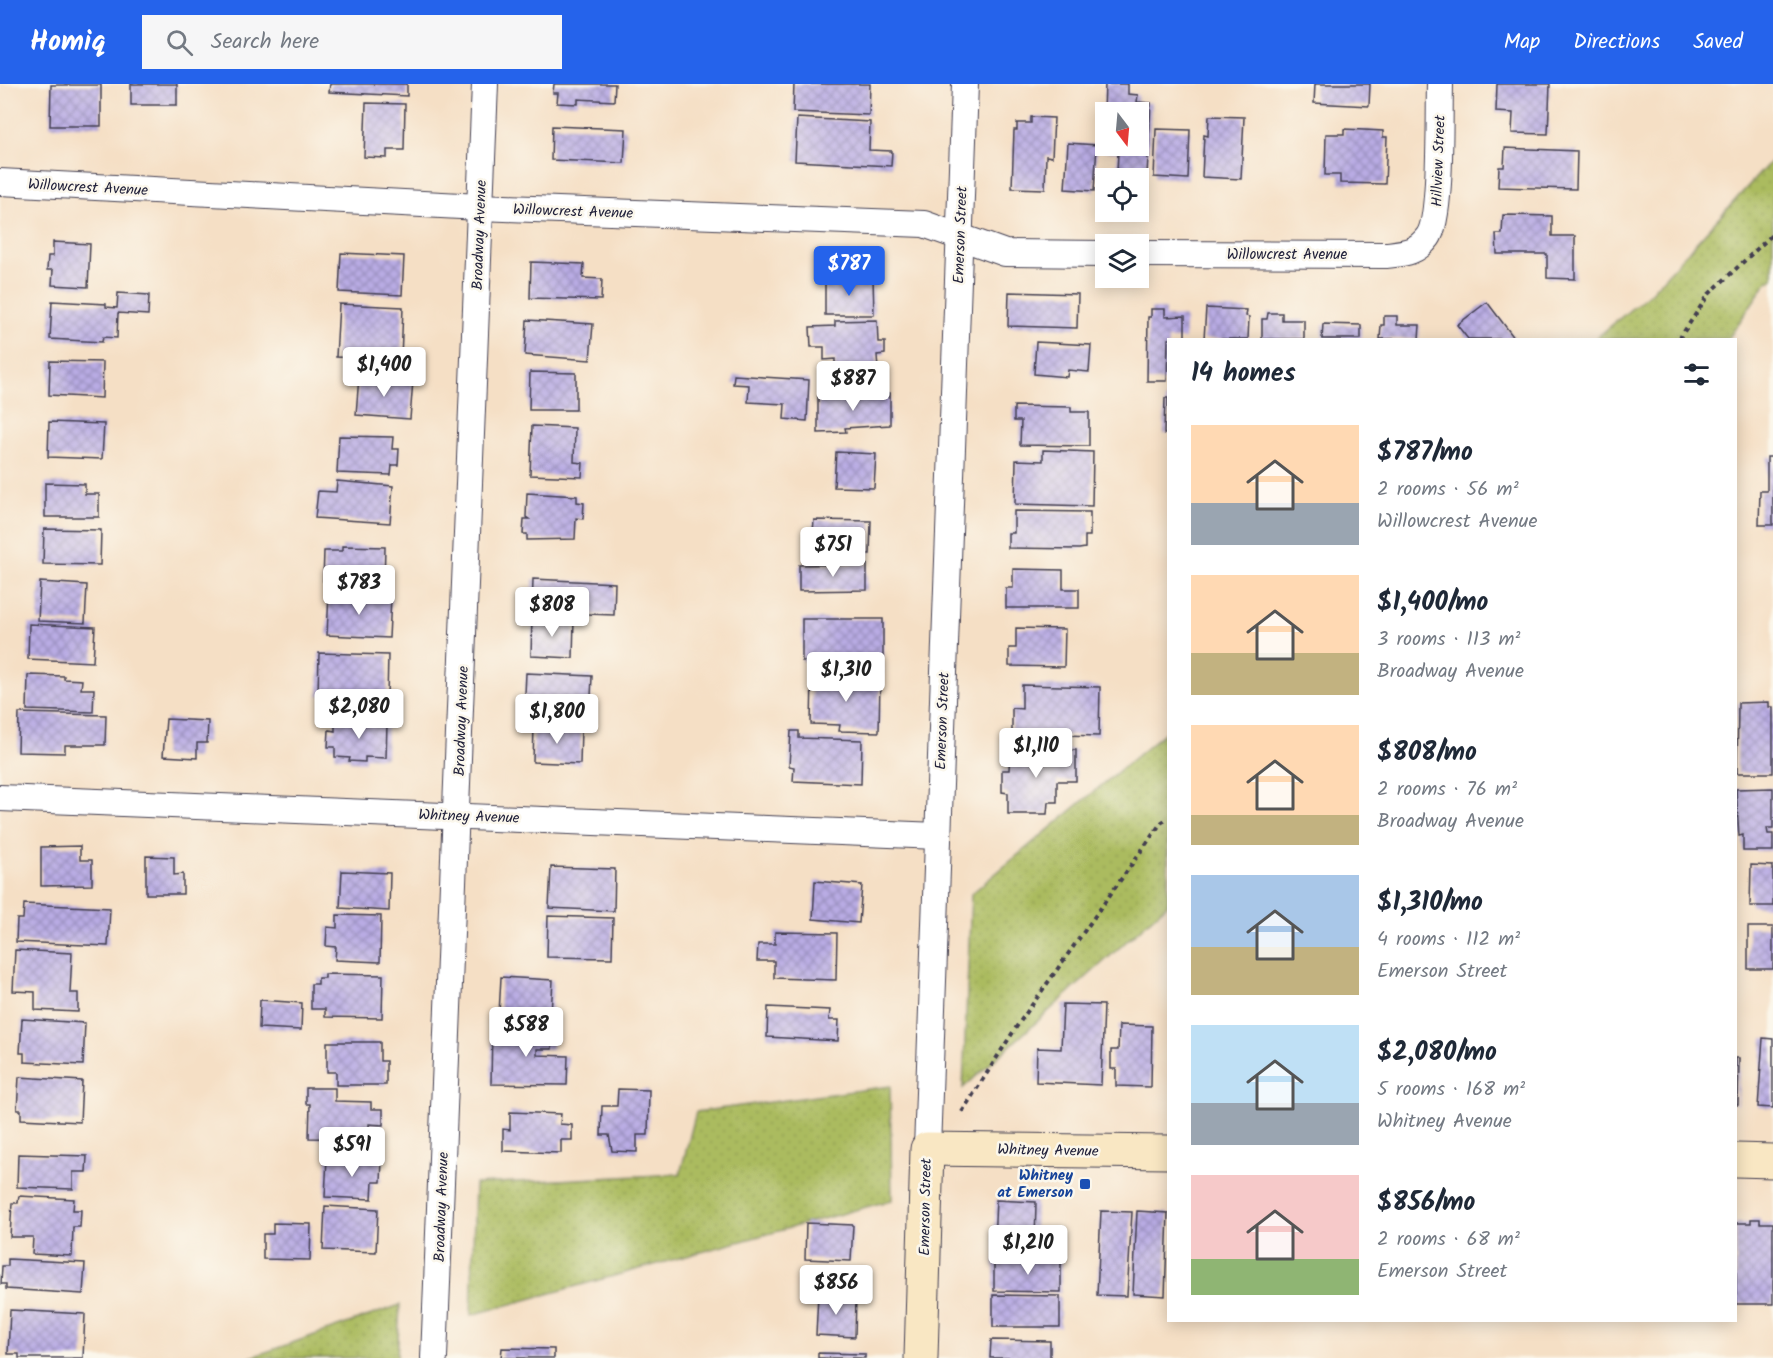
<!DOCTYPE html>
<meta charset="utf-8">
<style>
:root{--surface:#fff;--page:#f6f6f7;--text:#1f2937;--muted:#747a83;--accent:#2563eb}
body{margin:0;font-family:Kalam,sans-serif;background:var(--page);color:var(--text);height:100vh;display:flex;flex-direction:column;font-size:22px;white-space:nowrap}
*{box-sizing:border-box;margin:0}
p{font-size:20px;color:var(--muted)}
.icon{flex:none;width:33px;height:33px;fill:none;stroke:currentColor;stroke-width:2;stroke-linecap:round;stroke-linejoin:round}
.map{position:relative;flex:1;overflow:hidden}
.side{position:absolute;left:1167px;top:254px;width:570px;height:984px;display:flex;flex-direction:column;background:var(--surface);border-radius:0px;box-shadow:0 3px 15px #0003}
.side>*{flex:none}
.needle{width:39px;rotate:164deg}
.buttons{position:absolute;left:1095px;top:18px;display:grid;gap:12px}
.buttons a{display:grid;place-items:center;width:54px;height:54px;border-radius:0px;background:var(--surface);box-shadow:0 3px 15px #0003;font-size:30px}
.price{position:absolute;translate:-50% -51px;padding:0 14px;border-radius:6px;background:#fff;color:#222;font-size:20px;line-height:39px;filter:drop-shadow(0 2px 3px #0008)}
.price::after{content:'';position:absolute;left:50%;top:36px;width:18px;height:14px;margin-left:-9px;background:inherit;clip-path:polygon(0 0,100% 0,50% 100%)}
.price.current{background:var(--accent);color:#fff}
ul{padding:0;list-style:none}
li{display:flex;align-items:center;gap:18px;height:150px;padding:0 24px}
li span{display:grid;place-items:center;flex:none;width:168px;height:120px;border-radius:0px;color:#555}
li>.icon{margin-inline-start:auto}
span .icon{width:72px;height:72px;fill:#fffc;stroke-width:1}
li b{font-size:26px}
h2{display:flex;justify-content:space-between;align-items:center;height:72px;padding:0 24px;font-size:26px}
header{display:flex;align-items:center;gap:36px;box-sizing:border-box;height:84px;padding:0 30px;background:var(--accent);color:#fff}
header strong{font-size:28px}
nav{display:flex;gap:33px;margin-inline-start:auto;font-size:21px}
.search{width:420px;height:54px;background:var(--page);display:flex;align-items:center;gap:15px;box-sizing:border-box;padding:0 21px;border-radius:0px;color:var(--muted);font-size:22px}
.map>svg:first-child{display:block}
</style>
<header>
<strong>Homiq</strong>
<div class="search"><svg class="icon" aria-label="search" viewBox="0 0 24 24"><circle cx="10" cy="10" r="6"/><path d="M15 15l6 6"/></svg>Search here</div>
<nav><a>Map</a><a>Directions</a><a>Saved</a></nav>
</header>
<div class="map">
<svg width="1773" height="1274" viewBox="0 0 1773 1274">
<defs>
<pattern id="grass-dots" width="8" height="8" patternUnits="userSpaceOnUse" patternTransform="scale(1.5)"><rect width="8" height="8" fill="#abbb5f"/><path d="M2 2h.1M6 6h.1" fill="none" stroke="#93a053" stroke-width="1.8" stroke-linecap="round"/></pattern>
<pattern id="building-cross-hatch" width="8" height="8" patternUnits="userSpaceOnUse" patternTransform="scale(1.5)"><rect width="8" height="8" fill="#b9ace4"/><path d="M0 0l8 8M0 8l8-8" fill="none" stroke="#968cba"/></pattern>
</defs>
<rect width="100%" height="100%" fill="#fbf7ec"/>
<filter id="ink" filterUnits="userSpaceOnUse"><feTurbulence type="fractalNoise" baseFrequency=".0167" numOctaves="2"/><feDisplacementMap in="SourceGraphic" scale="12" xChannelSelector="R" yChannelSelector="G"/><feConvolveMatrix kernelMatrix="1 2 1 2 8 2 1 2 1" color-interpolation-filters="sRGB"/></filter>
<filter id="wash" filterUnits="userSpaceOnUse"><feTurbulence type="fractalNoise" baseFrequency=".008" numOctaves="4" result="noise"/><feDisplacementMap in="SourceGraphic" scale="24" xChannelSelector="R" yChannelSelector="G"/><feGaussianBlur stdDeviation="1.35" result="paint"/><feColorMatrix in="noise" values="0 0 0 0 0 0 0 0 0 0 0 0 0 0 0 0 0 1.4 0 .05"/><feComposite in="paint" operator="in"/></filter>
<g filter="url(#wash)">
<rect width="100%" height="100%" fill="#f5dfc5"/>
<g fill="url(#grass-dots)" stroke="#666e4d" stroke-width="1.5">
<polygon points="1773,75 1773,194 1765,200 1728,255 1595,255 1649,210"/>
<polygon points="1168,646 1168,820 963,1004 971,810"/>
<polygon points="890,1002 892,1116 471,1231 475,1100 680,1090 696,1028"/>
<polygon points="400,1221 397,1274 249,1274"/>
</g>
<g id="blocks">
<g fill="url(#building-cross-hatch)">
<rect x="131" y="0" width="46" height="21"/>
<polygon points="330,0 407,0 407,12 329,8"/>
<polygon points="554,0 615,0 614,17 578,15 578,20 557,19 558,9 553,9"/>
<polygon points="794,0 870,0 869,31 793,28"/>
<polygon points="1105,0 1128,0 1128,10 1138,11 1137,18 1151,19 1147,90 1117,88 1118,68 1102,67 1104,38 1106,38 1106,62 1138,62 1138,28 1104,28"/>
<polygon points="1315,0 1370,0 1369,22 1314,19"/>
<polygon points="1497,0 1550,0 1548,50 1512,49 1513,29 1496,28"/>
<polygon points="51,1 101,1 101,42 50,42"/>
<polygon points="366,19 405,20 404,66 387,66 387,74 364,73"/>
<polygon points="1209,32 1244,33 1241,95 1202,93 1204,51 1208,52"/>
<polygon points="1031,33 1054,34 1052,73 1046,72 1045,105 1012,104 1014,46 1017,46 1017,39 1031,39"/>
<polygon points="797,34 870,38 869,66 892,67 891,82 795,77"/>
<polygon points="552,42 626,45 624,79 551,76"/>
<polygon points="1156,45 1190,46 1188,95 1154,93"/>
<polygon points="1344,45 1383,47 1383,53 1387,53 1385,100 1340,99 1340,91 1325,91 1326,50 1344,50"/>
<polygon points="1068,59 1097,61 1094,107 1065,105"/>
<polygon points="1505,64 1577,67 1576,105 1498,103 1499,83 1504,83"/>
<polygon points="1503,131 1552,132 1552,152 1575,152 1575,195 1547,194 1547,170 1497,170 1496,150 1502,150"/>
<polygon points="53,158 90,160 88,203 52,201 53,186 47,186 48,172 53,172"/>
<polygon points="341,169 404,172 402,211 339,208"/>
<polygon points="531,178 584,180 583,194 602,195 601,216 530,214"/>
<polygon points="825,194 873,194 874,231 825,231"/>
<polygon points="1009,208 1078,210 1077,244 1008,242"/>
<polygon points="118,209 149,211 148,231 118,229 117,254 103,253 102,258 50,255 52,217 106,220 106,223 117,224"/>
<polygon points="1487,218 1515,255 1468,255 1457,241"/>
<polygon points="339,220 403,223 401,276 336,273"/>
<polygon points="1206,224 1247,226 1246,232 1249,233 1248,255 1204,255"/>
<polygon points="1151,225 1165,225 1165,233 1185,232 1185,255 1168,255 1167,297 1147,297 1148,233 1151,233"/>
<polygon points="1268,229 1282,229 1282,236 1304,236 1304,255 1262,255 1262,235 1267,235"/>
<polygon points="1384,232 1397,232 1397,241 1420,241 1419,255 1380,255 1381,241 1384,241"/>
<polygon points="527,236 593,240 590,276 525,271"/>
<polygon points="877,236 878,258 885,258 885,270 877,271 878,286 835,287 835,275 824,276 824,263 811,263 810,243 835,242 835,237"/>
<polygon points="1323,240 1361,241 1361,255 1322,255"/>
<polygon points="1036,258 1091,261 1089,288 1068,286 1067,293 1034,290"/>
<polygon points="50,277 103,278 102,314 49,311"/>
<polygon points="530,288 576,289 576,326 529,326"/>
<polygon points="734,291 809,296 807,337 784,335 785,320 748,318 749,301 733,300"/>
<polygon points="359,292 413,296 410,335 356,331"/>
<polygon points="890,309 890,341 845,344 846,348 818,349 818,312"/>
<polygon points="1165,314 1168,314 1168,350 1164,350"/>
<polygon points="1014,322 1071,323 1071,328 1089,328 1089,362 1020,361 1021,337 1014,337"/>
<polygon points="49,338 104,340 102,375 48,373"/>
<polygon points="532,342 575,344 574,378 583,379 582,393 530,391"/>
<polygon points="339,352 393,353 392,365 399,365 398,381 392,381 391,391 337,389"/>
<polygon points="1043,366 1093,368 1092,422 1015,420 1016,376 1043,377"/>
<polygon points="836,368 876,370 874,404 834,403"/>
<polygon points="1767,373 1773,373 1773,441 1759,441 1760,407 1767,407"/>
<polygon points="337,397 393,402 390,439 315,434 318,407 336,408"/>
<polygon points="45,399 85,400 85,410 99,410 99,433 45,433"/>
<polygon points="527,409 577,412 577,418 584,419 583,435 576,434 575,455 527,456 527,450 523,450 524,435 529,435 526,433"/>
<polygon points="1014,427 1090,428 1090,452 1085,452 1085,464 1079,465 1008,464 1008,449 1014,449"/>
<polygon points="814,436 871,437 870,470 828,469 829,460 812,460"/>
<polygon points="44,445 101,446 100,481 43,480"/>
<polygon points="342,462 385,463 384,498 323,497 324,467 342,467"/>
<polygon points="867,480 867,506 799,507 799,481"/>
<polygon points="1013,485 1063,486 1063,505 1079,505 1079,524 1006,524 1006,504 1013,504"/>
<polygon points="533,495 615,499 614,531 532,528"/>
<polygon points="40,498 87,501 85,539 38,537"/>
<polygon points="329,509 391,513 389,554 327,551"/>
<polygon points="532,533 574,535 573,574 531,572"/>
<polygon points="802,535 883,535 883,589 839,588 839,577 802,577"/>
<polygon points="29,540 95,543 93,578 28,575"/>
<polygon points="1016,544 1065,545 1064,583 1009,582 1009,564 1016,564"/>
<polygon points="319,569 388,571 387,614 318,611"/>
<polygon points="526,589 592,592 590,634 524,631"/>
<polygon points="28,591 64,592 64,595 82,596 81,605 94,605 93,628 27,626"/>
<polygon points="812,593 880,595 879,648 839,647 840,641 811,640"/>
<polygon points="1022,601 1100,603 1099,652 1063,651 1063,661 1012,660 1012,624 1022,625"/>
<polygon points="1769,618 1769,623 1773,623 1773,689 1737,689 1738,619"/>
<polygon points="19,629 106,631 105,661 65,661 65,669 18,668"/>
<polygon points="166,635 208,637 207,659 197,659 197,674 163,672"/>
<polygon points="335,637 387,640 386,674 365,673 365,678 349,677 350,674 335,673 335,663 328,663 329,646 335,647"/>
<polygon points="534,642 581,644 580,680 533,678"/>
<polygon points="791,647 799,647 799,654 862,656 861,700 793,697 794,683 789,682"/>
<polygon points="1010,666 1076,666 1076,697 1057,697 1057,718 1048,718 1047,730 1008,730 1008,709 1002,708 1002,686 1009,686"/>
<polygon points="1773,704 1773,744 1767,744 1768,750 1773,750 1773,767 1743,767 1743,751 1739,752 1736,705"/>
<polygon points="80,762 80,776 92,776 92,801 41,802 41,763"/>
<polygon points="146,772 174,773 174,791 183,790 183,810 146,810"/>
<polygon points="1751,781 1773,782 1773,822 1750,822"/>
<polygon points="551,783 615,785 614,827 549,824"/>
<polygon points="342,787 390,789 389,827 340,824"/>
<polygon points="815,797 862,801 859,839 813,835"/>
<polygon points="24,820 110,824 108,862 16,858 17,835 23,835"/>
<polygon points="337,831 381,832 380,878 335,876 336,863 326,862 327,843 337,844"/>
<polygon points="548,832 613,834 612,874 547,873"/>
<rect x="1748" y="843" width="25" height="42"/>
<polygon points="775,848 837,849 836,896 774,894 774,877 757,877 758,860 775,860"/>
<polygon points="15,866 72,869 70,909 78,909 78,928 35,926 35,908 13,907"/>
<polygon points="325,890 383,891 382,934 325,933 325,925 311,925 311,900 318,900 318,894 325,894"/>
<polygon points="501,893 553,896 551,930 499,930"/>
<polygon points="260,916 302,919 301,946 259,944"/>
<polygon points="1063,920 1104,921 1101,1001 1036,998 1037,964 1061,965"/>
<polygon points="768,923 830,926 829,936 839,936 838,957 767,953"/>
<polygon points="22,935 85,939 83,981 24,978 24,969 20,969"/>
<polygon points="1119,941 1152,942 1151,1003 1116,1002 1116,985 1111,985 1111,966 1118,966"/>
<polygon points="492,944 552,945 552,965 537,965 537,971 568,972 567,1001 491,1000"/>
<polygon points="1763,954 1773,955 1773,1024 1758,1023"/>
<polygon points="327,958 380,958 380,977 386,977 386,1001 336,1001 336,988 327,988"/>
<polygon points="1736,974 1739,974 1738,1021 1736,1021"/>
<polygon points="19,993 82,997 80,1038 21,1035 21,1026 17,1026"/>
<polygon points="306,1004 335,1004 335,1017 371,1018 371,1025 383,1025 383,1041 369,1040 369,1055 309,1054 310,1020 306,1020"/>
<polygon points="618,1005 649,1006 648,1051 637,1051 637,1068 612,1067 609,1051 601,1051 602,1022 617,1022"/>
<polygon points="510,1028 561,1030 560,1040 572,1041 572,1056 561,1056 561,1069 503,1067 503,1045 510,1046"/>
<polygon points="18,1070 87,1072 86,1088 73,1088 73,1105 17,1103"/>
<polygon points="327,1074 382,1076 381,1098 373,1098 372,1115 325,1113"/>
<polygon points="19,1112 74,1115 73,1126 81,1126 80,1143 73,1143 72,1172 32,1170 33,1153 10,1153 12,1119 18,1119"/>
<polygon points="996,1116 1036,1118 1035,1159 994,1158"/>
<polygon points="325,1122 378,1125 376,1168 323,1166"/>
<polygon points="1101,1127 1132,1128 1127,1212 1097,1211"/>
<polygon points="1137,1127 1168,1129 1165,1212 1133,1210"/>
<polygon points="1751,1135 1760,1135 1760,1139 1773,1139 1773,1220 1736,1220 1736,1139 1751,1139"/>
<polygon points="273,1139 311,1140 310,1176 263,1175 263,1150 273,1150"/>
<polygon points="806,1139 853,1141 851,1177 805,1175"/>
<polygon points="8,1175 85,1179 83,1210 6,1205 6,1200 1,1200 2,1182 8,1182"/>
<polygon points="994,1175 1061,1176 1061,1208 994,1207"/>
<polygon points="818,1211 856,1213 855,1253 816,1251"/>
<polygon points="993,1211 1060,1212 1060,1243 993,1243"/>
<polygon points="10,1226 85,1230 83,1274 19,1274 19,1270 8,1270"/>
<polygon points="991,1256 1050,1257 1050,1274 990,1274"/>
<polygon points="502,1264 554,1265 554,1274 501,1274"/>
<polygon points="818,1269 865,1270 865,1274 818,1274"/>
</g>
</g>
</g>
<g filter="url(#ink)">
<use href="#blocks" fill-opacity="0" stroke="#423e50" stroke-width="1.5"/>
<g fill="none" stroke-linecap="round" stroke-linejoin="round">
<defs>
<g id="street">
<polyline points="0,98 480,123 924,140 1005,169 1106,170"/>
<path d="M1138 170 1386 171C1404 169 1416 169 1428 153 1442 134 1439 29 1440 0"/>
<polyline points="0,714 938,752"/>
<polyline points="927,1065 965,0"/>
<polyline points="434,1274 485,0"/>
</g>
<g id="secondary">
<polyline points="1736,1076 1773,1077"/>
<polyline points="921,1274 927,1065 1168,1068"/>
</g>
</defs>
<use href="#street" stroke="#423e50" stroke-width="28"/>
<use href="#secondary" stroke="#423e50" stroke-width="35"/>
<g stroke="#423e50" stroke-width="4" stroke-dasharray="4.5 4.5" stroke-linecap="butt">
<polyline points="1679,255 1709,210 1773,150"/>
<polyline points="962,1028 1017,942 1161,739 1168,734"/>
</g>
<use href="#street" stroke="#fff" stroke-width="26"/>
<use href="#secondary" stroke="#f9e7c3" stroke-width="33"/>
</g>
</g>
<rect fill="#1a4fb4" stroke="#fbf7ec" stroke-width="2" x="1079" y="1094" width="12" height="12" rx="3"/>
<g text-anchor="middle" stroke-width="5" stroke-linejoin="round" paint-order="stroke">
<g font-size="15" fill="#22223b" stroke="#fbf7ec">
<text transform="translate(1438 77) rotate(-88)" y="5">Hillview Street</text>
<text transform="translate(88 103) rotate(3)" y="5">Willowcrest Avenue</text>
<text transform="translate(573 127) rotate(2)" y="5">Willowcrest Avenue</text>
<text transform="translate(479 151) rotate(-88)" y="5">Broadway Avenue</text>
<text transform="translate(960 151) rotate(-88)" y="5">Emerson Street</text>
<text x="1287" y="175">Willowcrest Avenue</text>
<text transform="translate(461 637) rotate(-88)" y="5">Broadway Avenue</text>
<text transform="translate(942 637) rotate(-88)" y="5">Emerson Street</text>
<text transform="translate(469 732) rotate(2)" y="5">Whitney Avenue</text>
<text transform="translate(1048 1066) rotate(1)" y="5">Whitney Avenue</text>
<text transform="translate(441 1123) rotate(-88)" y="5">Broadway Avenue</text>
<text transform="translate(925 1123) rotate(-89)" y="5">Emerson Street</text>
</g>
<g font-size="15" font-weight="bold" fill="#164399" stroke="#fbf7ec" text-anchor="end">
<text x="1073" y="1096">Whitney<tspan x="1073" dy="17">at Emerson</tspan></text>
</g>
</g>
</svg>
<div class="buttons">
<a><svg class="needle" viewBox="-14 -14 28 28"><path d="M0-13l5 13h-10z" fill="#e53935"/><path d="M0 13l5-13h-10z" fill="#747a83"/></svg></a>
<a><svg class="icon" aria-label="locate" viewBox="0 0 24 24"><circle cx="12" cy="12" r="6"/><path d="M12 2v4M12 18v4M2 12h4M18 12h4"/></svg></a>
<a><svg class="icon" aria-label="layers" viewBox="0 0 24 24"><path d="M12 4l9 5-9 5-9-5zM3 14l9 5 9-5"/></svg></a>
</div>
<b class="price current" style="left:849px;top:213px">$787</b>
<b class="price" style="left:384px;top:314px">$1,400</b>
<b class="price" style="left:853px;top:328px">$887</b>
<b class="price" style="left:833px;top:494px">$751</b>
<b class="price" style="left:359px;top:532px">$783</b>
<b class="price" style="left:552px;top:554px">$808</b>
<b class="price" style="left:846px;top:619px">$1,310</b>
<b class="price" style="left:359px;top:656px">$2,080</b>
<b class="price" style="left:557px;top:661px">$1,800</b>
<b class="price" style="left:1036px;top:695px">$1,110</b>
<b class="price" style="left:526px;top:974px">$588</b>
<b class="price" style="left:352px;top:1094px">$591</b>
<b class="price" style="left:1028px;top:1192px">$1,210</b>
<b class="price" style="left:836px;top:1232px">$856</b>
<section class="side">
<h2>14 homes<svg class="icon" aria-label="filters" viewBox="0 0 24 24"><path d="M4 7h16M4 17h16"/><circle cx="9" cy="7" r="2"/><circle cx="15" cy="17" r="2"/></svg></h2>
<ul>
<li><span style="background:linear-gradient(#ffd9b3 65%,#9aa5b1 0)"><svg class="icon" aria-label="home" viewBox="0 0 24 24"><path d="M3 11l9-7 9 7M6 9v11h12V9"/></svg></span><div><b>$787/mo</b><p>2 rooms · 56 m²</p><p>Willowcrest Avenue</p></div></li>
<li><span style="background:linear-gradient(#ffd9b3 65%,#c2b280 0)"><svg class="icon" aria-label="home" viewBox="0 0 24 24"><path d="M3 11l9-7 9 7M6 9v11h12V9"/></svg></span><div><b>$1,400/mo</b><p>3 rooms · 113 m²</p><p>Broadway Avenue</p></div></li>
<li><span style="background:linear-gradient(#ffd9b3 75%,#c2b280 0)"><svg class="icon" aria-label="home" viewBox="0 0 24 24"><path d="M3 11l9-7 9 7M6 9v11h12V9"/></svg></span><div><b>$808/mo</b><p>2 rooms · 76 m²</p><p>Broadway Avenue</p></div></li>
<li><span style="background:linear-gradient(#a9c7e8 60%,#c2b280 0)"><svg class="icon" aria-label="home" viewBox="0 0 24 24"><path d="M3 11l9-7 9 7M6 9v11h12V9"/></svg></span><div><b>$1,310/mo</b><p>4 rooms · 112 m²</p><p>Emerson Street</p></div></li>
<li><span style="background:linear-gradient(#bfe0f5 65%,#9aa5b1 0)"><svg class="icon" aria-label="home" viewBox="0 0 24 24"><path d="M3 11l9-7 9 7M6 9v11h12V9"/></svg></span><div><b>$2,080/mo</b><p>5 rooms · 168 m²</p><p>Whitney Avenue</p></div></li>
<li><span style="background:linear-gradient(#f6c9c9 70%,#8fb573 0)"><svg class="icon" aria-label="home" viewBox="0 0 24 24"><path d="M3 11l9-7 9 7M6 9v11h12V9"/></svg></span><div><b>$856/mo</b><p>2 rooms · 68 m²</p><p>Emerson Street</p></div></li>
</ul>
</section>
</div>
